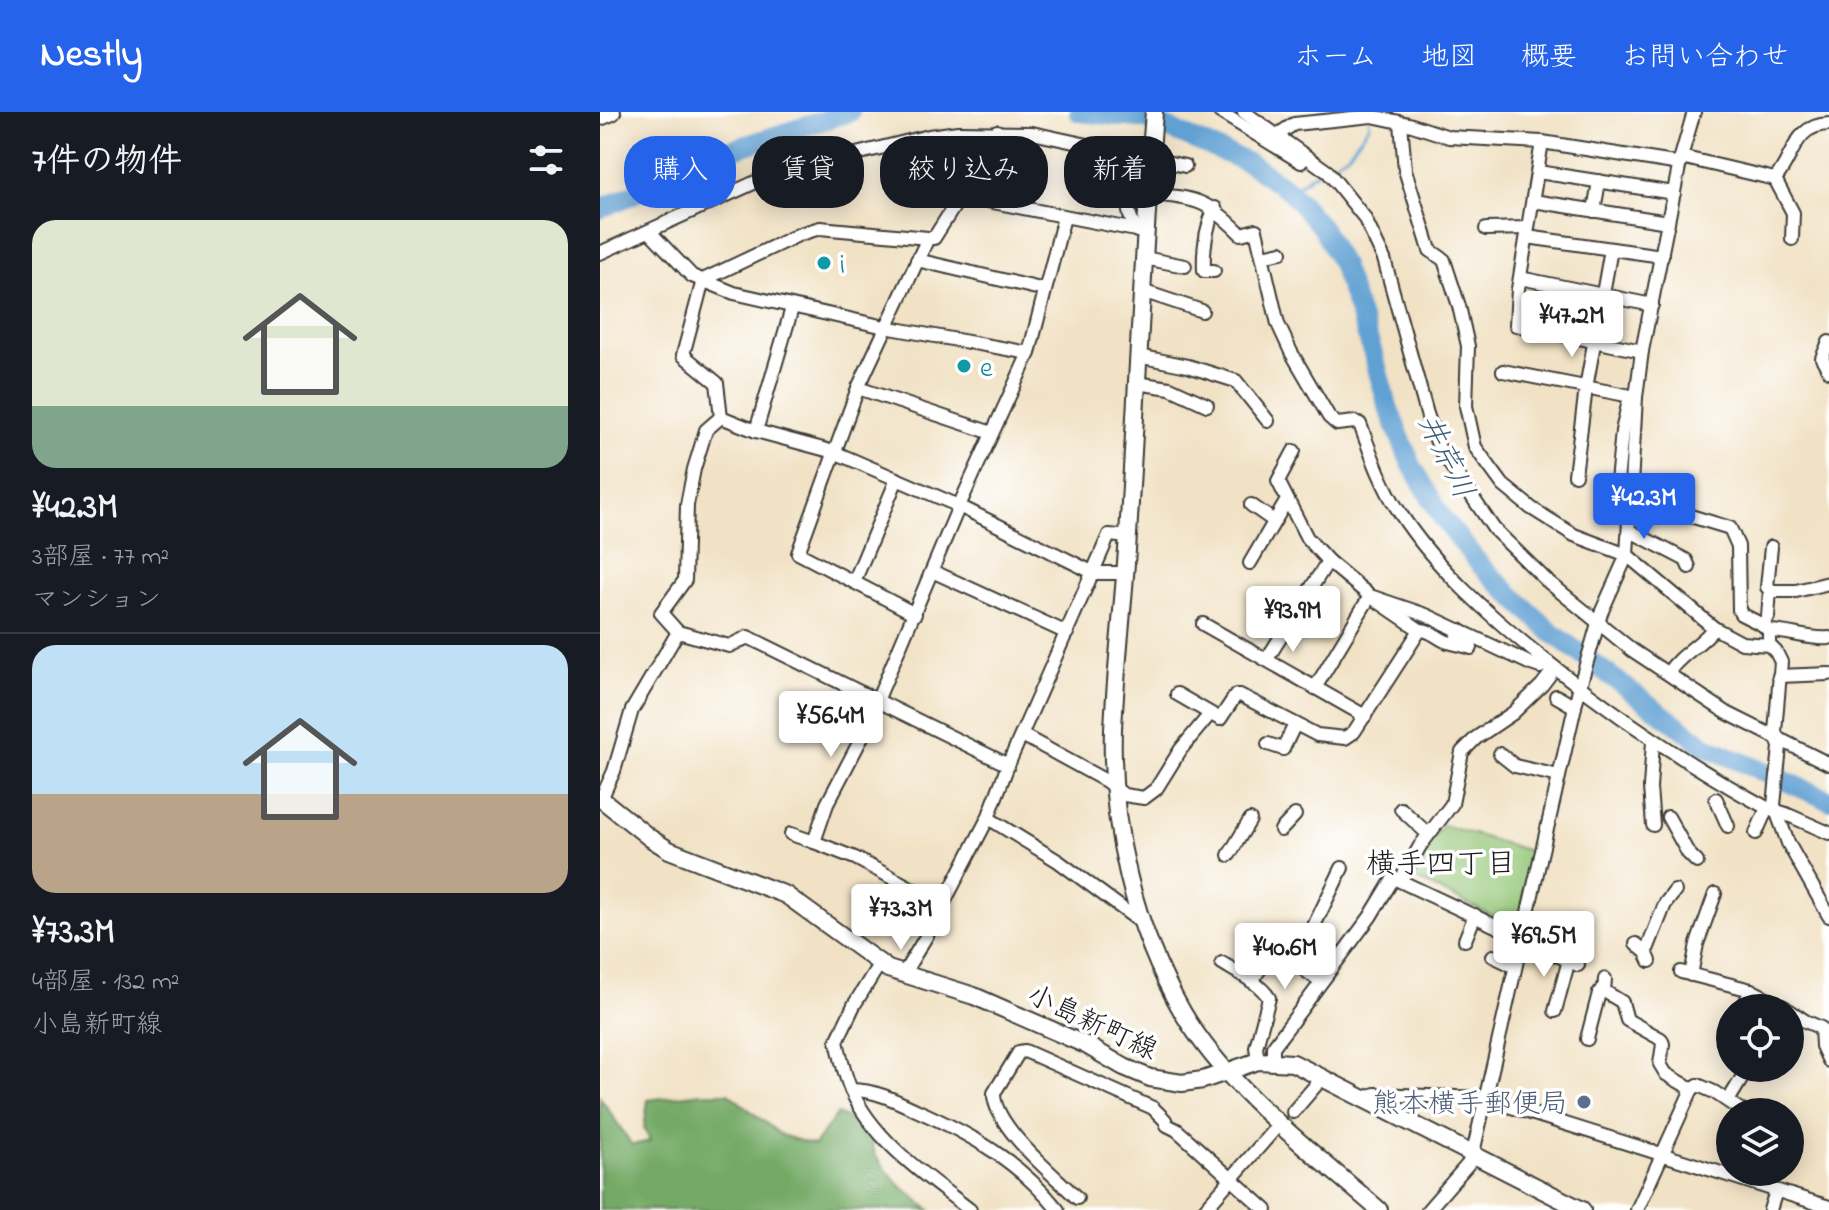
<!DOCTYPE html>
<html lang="ja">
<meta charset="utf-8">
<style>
:root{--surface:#171b24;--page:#20242c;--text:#f1f3f6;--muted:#9ea1a6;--line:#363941;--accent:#2563eb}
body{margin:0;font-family:"Indie Flower","Klee One",sans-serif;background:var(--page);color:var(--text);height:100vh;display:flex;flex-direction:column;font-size:30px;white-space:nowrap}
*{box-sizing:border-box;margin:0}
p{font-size:26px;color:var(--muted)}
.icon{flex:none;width:44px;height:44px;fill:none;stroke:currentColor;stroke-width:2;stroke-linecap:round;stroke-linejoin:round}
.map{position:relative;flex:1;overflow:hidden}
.details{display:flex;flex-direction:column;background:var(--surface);width:600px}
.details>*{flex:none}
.top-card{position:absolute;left:24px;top:24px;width:760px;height:72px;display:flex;gap:16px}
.tools{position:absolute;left:1116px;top:882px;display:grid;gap:16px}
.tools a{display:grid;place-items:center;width:88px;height:88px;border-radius:50%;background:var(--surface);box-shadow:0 4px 20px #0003;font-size:40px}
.price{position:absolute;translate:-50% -68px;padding:0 18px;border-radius:8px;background:#fff;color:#222;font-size:26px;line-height:52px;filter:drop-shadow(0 2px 4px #0008)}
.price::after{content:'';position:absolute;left:50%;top:48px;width:24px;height:18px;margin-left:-12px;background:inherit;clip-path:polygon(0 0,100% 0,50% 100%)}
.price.active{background:var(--accent);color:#fff}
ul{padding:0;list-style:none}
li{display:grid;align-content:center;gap:16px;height:424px;padding:0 32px}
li+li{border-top:2px solid var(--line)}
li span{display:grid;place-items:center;height:248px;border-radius:24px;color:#555}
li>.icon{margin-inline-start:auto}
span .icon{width:144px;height:144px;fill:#fffc;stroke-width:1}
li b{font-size:34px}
h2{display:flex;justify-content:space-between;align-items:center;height:96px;padding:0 32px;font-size:34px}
.pill{padding:0 28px;border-radius:32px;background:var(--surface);box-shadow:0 4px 20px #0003;font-size:28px;line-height:72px}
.pill.active{background:var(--accent);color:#fff}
header{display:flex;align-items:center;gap:48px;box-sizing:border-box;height:112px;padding:0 40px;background:var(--accent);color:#fff}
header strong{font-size:38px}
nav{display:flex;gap:44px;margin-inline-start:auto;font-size:28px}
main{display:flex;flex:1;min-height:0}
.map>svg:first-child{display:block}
</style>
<header>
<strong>Nestly</strong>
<nav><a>ホーム</a><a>地図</a><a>概要</a><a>お問い合わせ</a></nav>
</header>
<main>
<section class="details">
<h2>7件の物件<svg class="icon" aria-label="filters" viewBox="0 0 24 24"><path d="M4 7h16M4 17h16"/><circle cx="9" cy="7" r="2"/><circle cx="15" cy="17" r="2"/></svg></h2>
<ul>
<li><span style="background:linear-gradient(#dfe7d0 75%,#7fa58c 0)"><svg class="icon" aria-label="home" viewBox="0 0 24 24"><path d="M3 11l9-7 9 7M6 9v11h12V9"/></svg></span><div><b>¥42.3M</b><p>3部屋 · 77 m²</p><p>マンション</p></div></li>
<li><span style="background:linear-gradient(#bfe0f5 60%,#b9a48a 0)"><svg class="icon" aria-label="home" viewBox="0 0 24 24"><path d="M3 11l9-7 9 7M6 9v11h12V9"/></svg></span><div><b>¥73.3M</b><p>4部屋 · 132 m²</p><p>小島新町線</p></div></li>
</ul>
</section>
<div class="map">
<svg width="1229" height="1098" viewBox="0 0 1229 1098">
<rect width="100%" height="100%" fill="#fff"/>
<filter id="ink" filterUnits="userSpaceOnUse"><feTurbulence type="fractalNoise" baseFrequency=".0125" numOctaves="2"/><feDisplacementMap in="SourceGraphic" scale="16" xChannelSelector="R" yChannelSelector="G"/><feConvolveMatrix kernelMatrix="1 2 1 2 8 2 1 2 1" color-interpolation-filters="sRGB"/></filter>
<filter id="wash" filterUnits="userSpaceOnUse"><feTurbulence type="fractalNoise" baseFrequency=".006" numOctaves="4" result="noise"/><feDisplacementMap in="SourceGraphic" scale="32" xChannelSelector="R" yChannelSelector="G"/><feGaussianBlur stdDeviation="1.8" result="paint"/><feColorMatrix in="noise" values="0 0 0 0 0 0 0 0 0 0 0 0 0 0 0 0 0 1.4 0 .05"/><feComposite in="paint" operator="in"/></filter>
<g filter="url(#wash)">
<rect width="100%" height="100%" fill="#f1e2c5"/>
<polygon fill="#92c575" stroke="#577048" stroke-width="2" points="843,713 936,741 917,816 808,763"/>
<polygon fill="#75aa66" stroke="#486341" stroke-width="2" points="102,981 128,981 181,1023 214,1033 237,1002 268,1015 275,1043 296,1070 330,1098 0,1098 0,985 32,1033 50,1029 44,1015 48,988"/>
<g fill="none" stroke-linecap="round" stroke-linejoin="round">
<g stroke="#60a0d3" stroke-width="3">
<polyline points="729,54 748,42 770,13 769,8"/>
<polyline points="690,79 718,59"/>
</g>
<g stroke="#60a0d3" stroke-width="20">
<polyline points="479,0 546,7 651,52 690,79 722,116 741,151 771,235 788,295 811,352 843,407 881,454 951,520 1107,635 1229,688"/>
<polyline points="0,97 131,38 250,0"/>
</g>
</g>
</g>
<g filter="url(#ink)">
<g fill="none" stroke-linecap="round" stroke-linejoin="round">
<defs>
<g id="street">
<polyline points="620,0 701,50"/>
<polyline points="644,0 728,60 764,105 784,147 827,302 839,336 894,417 946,468 1032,538 1127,601 1229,652"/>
<polyline points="801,11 805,58 830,138 844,148 859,194 868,234 866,294 875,335 903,373 931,396 974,423 1027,443 1114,516 1142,531 1169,533 1176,540 1181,550 1175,619 1180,635 1174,693 1188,731 1229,804"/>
<polyline points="677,23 694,12 772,4 809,12 849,25 942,30 1080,52"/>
<polyline points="942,30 918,177 916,213 1042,239"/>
<path d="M529 43C526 67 523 98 537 119"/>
<path d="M1081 45 1175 67C1194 46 1193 13 1229 12"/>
<polyline points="938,60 1074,81"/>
<polyline points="1175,67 1193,101 1192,127"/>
<path d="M547 82C596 86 606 87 641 122L656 118 678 212 691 240 729 305 737 312 755 310 760 312C771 342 782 374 800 401 837 458 892 506 945 548 1017 605 1086 652 1167 696L1186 702 1229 721"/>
<polyline points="362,84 546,120"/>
<polyline points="933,89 1068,110"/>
<polyline points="994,99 999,69"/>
<polyline points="886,117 928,116"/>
<polyline points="50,120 92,164 134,181 285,215 429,241"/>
<polyline points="927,125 1062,144"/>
<polyline points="0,141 171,63 329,24 358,20 432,21 585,54"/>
<polyline points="663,144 681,140"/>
<polyline points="544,146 585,154"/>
<polyline points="317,148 445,178"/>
<path d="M614 159H604C603 138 606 115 615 96"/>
<polyline points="920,166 1052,193"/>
<polyline points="542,179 602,199"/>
<polyline points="1229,230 1222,246 1229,259"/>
<polyline points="538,244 588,254 636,269 668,309"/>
<polyline points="903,259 1036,285"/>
<polyline points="536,271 570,276 607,293"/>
<polyline points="258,276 392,321"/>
<polyline points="121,305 106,318 94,357 87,393 85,468 61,501 78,520 129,534 148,525 408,653"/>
<polyline points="121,305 156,319 234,340 359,394 494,461 524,461"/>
<polyline points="121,305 117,271 83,243 103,168 200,122 220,116 328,126"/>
<polyline points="156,319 192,196"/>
<polyline points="694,339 678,369 707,426 728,449 770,484 826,503 931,552 940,555 949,551"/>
<polyline points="975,363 986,276 1011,137"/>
<polyline points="1016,380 1022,319 1030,284"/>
<polyline points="1031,386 1130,416 1138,434 1139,498 1141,502 1163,513 1169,519 1169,533"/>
<polyline points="651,393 674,409"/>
<polyline points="1030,399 1043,411 1048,395 1057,397"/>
<polyline points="1030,419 1086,448 1089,455"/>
<polyline points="1171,435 1167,475 1172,479 1196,479 1229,471"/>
<polyline points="650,451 687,388"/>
<polyline points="332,459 467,521"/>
<polyline points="254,470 297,367"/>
<polyline points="315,502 198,441 258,276 328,126 334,126 396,28 397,19"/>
<polyline points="603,512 765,604"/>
<polyline points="1163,513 1168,505 1170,477"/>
<path d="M820 518C831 518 836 525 845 529 853 532 863 533 871 536L870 533 857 525 860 518"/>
<path d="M1169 519C1189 519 1209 528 1229 526"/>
<polyline points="667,547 728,449"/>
<polyline points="955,556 942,573 913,601 876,626 862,640 852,692 820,734 800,769 978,853"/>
<path d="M1068 561C1080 542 1100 534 1114 516"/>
<polyline points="1179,564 1229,562"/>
<polyline points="577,582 620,607 636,583 640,583 717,623 745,626 754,620 820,518 770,484 715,576"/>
<polyline points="956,584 975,595"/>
<polyline points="422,623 506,669 524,683 544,686 556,677 581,637 610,602"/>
<polyline points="1053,629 1050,676 1053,713"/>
<polyline points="668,632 683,637 695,612"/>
<polyline points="900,642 915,654 959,664"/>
<polyline points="1,687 14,659 32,598 78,520"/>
<polyline points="1116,687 1128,714"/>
<polyline points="801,697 828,722"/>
<polyline points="1068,705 1088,741 1097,750"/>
<polyline points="388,706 458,749 542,811"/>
<polyline points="681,718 695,703"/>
<polyline points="1156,721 1167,696"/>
<polyline points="191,722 214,730 227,692 261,627 359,394 429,241 464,105"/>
<polyline points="214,730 255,746 341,792"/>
<polyline points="629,743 650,708"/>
<polyline points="865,828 875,803"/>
<polyline points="1036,832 1046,840 1050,849"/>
<polyline points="1046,840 1065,792 1075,779"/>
<polyline points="893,844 914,854"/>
<path d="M280 851 254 893 237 929C241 946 244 962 251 978 274 1029 326 1064 370 1098"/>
<path d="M622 851C638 861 659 870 669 886L656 935 658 949"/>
<polyline points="1081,860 1151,878 1186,896"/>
<polyline points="304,861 327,823 388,706 408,653 509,423 528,425"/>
<polyline points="1091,863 1097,832 1115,782"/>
<polyline points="1005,867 1004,879 1022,890 1027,908 1061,927 1063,932 1060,952 1066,962 1092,977 1098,973 1114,980 1142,999"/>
<polyline points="651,869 674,839"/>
<polyline points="720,869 692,849 709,824 742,756"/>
<polyline points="1143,896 1151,878"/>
<polyline points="955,899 969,848"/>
<polyline points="1190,899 1205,909 1221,916 1222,934 1229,949"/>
<polyline points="987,927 999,881 1003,876"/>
<polyline points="673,948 673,935 770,805 793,767"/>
<path d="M251 978C275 978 295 988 316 998 371 1022 420 1050 458 1098"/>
<polyline points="764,986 775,982 883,986 1229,1095"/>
<polyline points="1128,989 1148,956"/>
<polyline points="693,1000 722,966"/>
<path d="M477 1086C454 1063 393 1014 394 981L419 940 425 939 553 996 565 1008 567 1013 577 1018 666 1098"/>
<polyline points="604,1098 680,1011"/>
<polyline points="828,1098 868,1052 873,1041 979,577 1001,501 1027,443 1036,285 1042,239 1081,45 1094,0"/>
<polyline points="1037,1098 1092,977"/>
<polyline points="1170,1098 1176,1079"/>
</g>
<g id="secondary">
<path d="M554 0C543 141 537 282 528 423 524 488 516 552 513 617 510 715 534 816 583 901 629 979 712 1039 779 1098"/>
<polyline points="0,5 12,0"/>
<polyline points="0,686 50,726 69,738 186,783 288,857 374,884 486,933 524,955 550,966 582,971 603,968 658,949 693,951 982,1098"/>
</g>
</defs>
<use href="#street" stroke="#3c3a35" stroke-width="16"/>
<use href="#secondary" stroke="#3c3a35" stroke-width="20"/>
<use href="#street" stroke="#fff" stroke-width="12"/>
<use href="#secondary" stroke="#fff" stroke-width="16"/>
</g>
</g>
<g fill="#0f9aa8" stroke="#fff" stroke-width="3">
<circle cx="224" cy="151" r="8"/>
<circle cx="364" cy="254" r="8"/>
</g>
<circle fill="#5c6f8a" stroke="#fff" stroke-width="3" cx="984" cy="990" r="8"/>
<g text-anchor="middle" stroke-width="7" stroke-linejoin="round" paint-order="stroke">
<g font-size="28" fill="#0d838f" stroke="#fff" text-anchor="start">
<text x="240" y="161">i</text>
<text x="380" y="264">e</text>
</g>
<g font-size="28" fill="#1c1c1c" stroke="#fff">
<text transform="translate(493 909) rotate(25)" y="10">小島新町線</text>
</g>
<g font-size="28" fill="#4e5e75" stroke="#fff" text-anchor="end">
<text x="968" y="1000">熊本横手郵便局</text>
</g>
<g font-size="30" font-style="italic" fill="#3e5e78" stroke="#fff">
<text transform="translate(847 344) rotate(64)" y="10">井芹川</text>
</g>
<g font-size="30" fill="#1c1c1c" stroke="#fff">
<text x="841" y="761">横手四丁目</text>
</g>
</g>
</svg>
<div class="tools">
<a><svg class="icon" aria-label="locate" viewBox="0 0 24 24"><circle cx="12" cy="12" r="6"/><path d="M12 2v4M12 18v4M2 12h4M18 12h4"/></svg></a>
<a><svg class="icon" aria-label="layers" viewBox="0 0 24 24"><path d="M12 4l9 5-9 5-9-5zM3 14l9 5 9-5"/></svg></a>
</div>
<b class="price" style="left:972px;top:247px">¥47.2M</b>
<b class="price active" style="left:1044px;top:429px">¥42.3M</b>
<b class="price" style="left:693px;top:542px">¥93.9M</b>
<b class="price" style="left:231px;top:647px">¥56.4M</b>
<b class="price" style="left:301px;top:840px">¥73.3M</b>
<b class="price" style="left:944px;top:867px">¥69.5M</b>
<b class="price" style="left:685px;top:879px">¥40.6M</b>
<div class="top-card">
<a class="pill active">購入</a>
<a class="pill">賃貸</a>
<a class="pill">絞り込み</a>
<a class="pill">新着</a>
</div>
</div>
</main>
